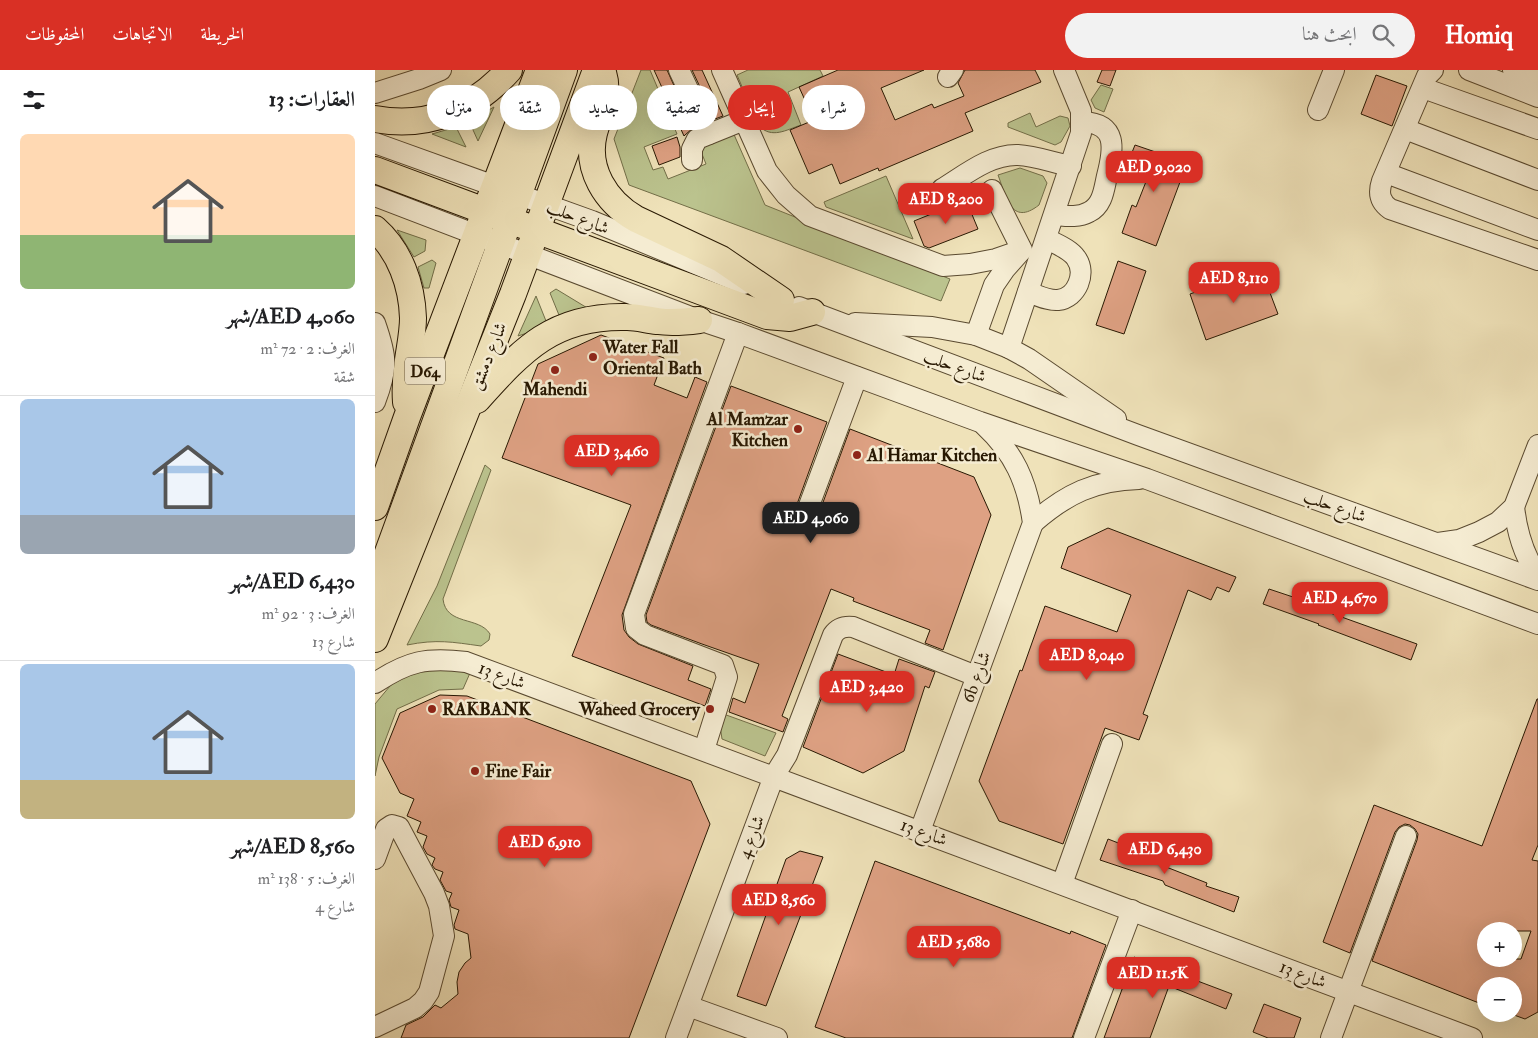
<!DOCTYPE html>
<html lang="ar">
<meta charset="utf-8">
<style>
:root{--surface:#fff;--page:#f2f2f2;--text:#202124;--muted:#757577;--line:#e0e0e0;--accent:#d93025}
body{margin:0;font-family:"IM FELL Double Pica",Amiri,serif;background:var(--page);color:var(--text);direction:rtl;height:100vh;display:flex;flex-direction:column;font-size:19px;white-space:nowrap}
*{box-sizing:border-box;margin:0}
p{font-size:16px;color:var(--muted)}
.icon{flex:none;width:28px;height:28px;fill:none;stroke:currentColor;stroke-width:2;stroke-linecap:round;stroke-linejoin:round}
.map{position:relative;flex:1;overflow:hidden;direction:ltr}
.panel{display:flex;flex-direction:column;background:var(--surface);width:375px}
.panel>*{flex:none}
.banner{position:absolute;left:15px;top:15px;width:475px;height:45px;direction:rtl;display:flex;gap:10px}
.buttons{position:absolute;left:1102px;top:852px;display:grid;gap:10px}
.buttons a{display:grid;place-items:center;width:45px;height:45px;border-radius:50%;background:var(--surface);box-shadow:0 5px 20px #0002;font-size:25px}
.price{position:absolute;translate:-50% -42px;padding:0 11px;border-radius:10px;background:var(--accent);color:#fff;font-size:16px;line-height:32px;filter:drop-shadow(0 1px 2px #0008)}
.price::after{content:'';position:absolute;left:50%;top:30px;width:15px;height:11px;margin-left:-8px;background:inherit;clip-path:polygon(0 0,100% 0,50% 100%)}
.price.current{background:#222;color:#fff}
ul{padding:0;list-style:none}
li{display:grid;align-content:center;gap:10px;height:265px;padding:0 20px}
li+li{border-top:1px solid var(--line)}
li span{display:grid;place-items:center;height:155px;border-radius:8px;color:#555}
li>.icon{margin-inline-start:auto}
span .icon{width:90px;height:90px;fill:#fffc;stroke-width:1}
li b{font-size:21px}
h2{display:flex;justify-content:space-between;align-items:center;height:60px;padding:0 20px;font-size:21px}
.chip{padding:0 18px;border-radius:22px;background:var(--surface);box-shadow:0 5px 20px #0002;font-size:18px;line-height:45px}
.chip.current{background:var(--accent);color:#fff}
header{display:flex;align-items:center;gap:30px;box-sizing:border-box;height:70px;padding:0 25px;background:var(--accent);color:#fff}
header strong{font-size:24px}
nav{display:flex;gap:28px;margin-inline-start:auto;font-size:18px}
.search{width:350px;height:45px;background:var(--page);display:flex;align-items:center;gap:12px;box-sizing:border-box;padding:0 18px;border-radius:28px;color:var(--muted);font-size:19px}
main{display:flex;flex:1;min-height:0}
.map>svg:first-child{display:block}
</style>
<header>
<strong>Homiq</strong>
<div class="search"><svg class="icon" aria-label="search" viewBox="0 0 24 24"><circle cx="10" cy="10" r="6"/><path d="M15 15l6 6"/></svg>ابحث هنا</div>
<nav><a>الخريطة</a><a>الاتجاهات</a><a>المحفوظات</a></nav>
</header>
<main>
<div class="map">
<svg width="1163" height="968" viewBox="0 0 1163 968">
<rect width="100%" height="100%" fill="#efe2b9"/>
<filter id="stains"><feTurbulence type="fractalNoise" baseFrequency=".004" numOctaves="4"/><feColorMatrix values="0 0 0 0 .2 0 0 0 0 .09 0 0 0 0 .02 0 0 0 .5 -.17"/></filter>
<radialGradient id="worn" r=".72"><stop offset=".6" stop-color="#630" stop-opacity="0"/><stop offset="1" stop-color="#630" stop-opacity=".3"/></radialGradient>
<g fill="#bbc38e" stroke="#726e48">
<polygon points="266,0 275,0 302,64 269,77 278,100 288,97 293,109 331,94 323,74 357,60 390,135 575,209 566,231 254,115 239,69"/>
<path d="M373 0H445L448 6 413 22 426 55C411 60 397 69 384 56L362 5Z"/>
<polygon points="726,15 738,19 729,42 720,38 716,30"/>
<polygon points="119,37 103,71 94,51"/>
<polygon points="655,43 661,57 685,46 693,48 695,56 686,72 680,75 633,57 633,53"/>
<polygon points="81,57 91,77 57,64"/>
<path d="M645 98 668 106 672 113 664 135C636 157 631 126 623 105Z"/>
<polygon points="511,106 538,169 451,137 449,132"/>
<polygon points="22,160 51,170 50,181 39,187"/>
<polygon points="57,190 61,193 54,218 49,218 43,197"/>
<polygon points="181,219 214,239 186,250 175,223"/>
<polygon points="161,226 173,256 143,266"/>
<path d="M110 395 116 400 68 529C71 556 104 546 115 564L114 570 106 576C77 572 62 569 32 575L62 516Z"/>
<polygon points="60,597 95,603 88,619 64,620 22,639 4,687 0,706 0,634 15,616 25,608"/>
<polygon points="343,642 401,663 390,686 347,669"/>
</g>
<g fill="#dea183" stroke="#281802" fill-rule="evenodd">
<polygon points="279,0 292,0 318,58 310,65 309,66"/>
<polygon points="317,0 327,0 348,46 340,49"/>
<polygon points="463,0 549,0 506,18 520,50 557,34 559,38 589,26 583,13 590,0 660,0 666,12 590,43 598,61 504,101 503,98 465,114 457,94 434,104 415,60 439,50 424,17"/>
<polygon points="727,0 741,0 735,16 722,12"/>
<polygon points="1001,5 1032,16 1017,56 986,44"/>
<polygon points="302,67 305,77 305,87 284,95 277,76"/>
<polygon points="760,75 798,88 800,83 814,88 781,176 747,163 757,135 761,137 774,104 752,95"/>
<polygon points="591,130 603,159 554,178 549,176 539,151"/>
<polygon points="743,191 771,201 749,264 721,255"/>
<polygon points="886,199 903,244 831,270 815,224"/>
<polygon points="226,265 289,288 279,315 312,328 320,307 332,312 247,545 249,560 254,567 263,574 318,596 313,610 336,619 330,636 197,586 256,435 127,388 163,294"/>
<polygon points="356,316 452,352 421,437 420,443 423,448 427,452 434,453 439,450 443,446 475,359 599,407 616,445 568,580 550,573 555,560 478,531 479,528 456,519 407,646 413,649 408,662 354,642 358,628 370,633 384,594 327,574 276,555 272,552 271,545"/>
<polygon points="733,458 861,507 854,522 842,517 836,530 813,520 768,644 773,646 764,670 730,658 688,774 624,751 604,711 645,600 647,601 670,536 742,562 756,525 686,498 693,477"/>
<polygon points="894,519 936,533 935,535 947,540 1042,574 1036,590 943,555 944,554 888,534"/>
<polygon points="463,584 519,605 524,589 560,602 554,618 550,616 529,681 488,703 428,677"/>
<polygon points="65,625 92,626 316,711 335,754 254,968 26,968 31,955 48,947 60,935 66,938 83,924 82,912 84,902 90,893 96,888 93,864 80,859 79,855 84,840 76,837 74,830 77,823 71,821 65,810 68,802 60,799 57,795 60,788 52,784 48,777 52,766 42,762 46,752 32,746 39,729 25,723 7,688 25,643"/>
<path d="M1162 629H1163V775L1157 790 1163 791V942L1150 949 1139 945V916H1111L1104 933 997 891 1042 770 1043 764 1040 759 1035 755 1030 754 1024 757 1020 762 975 883 948 872 999 735 1107 776ZM1111 861H1156L1146 889H1111Z"/>
<polygon points="733,769 782,788 781,793 832,813 831,816 864,827 859,842 790,815 788,811 725,790"/>
<polygon points="425,781 448,787 391,936 362,926 411,789"/>
<polygon points="500,791 695,864 696,861 731,875 697,968 471,968 440,957"/>
<polygon points="759,887 857,924 851,939 794,916 775,968 729,968"/>
<polygon points="889,934 926,948 919,968 893,968 878,962"/>
</g>
<g fill="none" stroke-linecap="round" stroke-linejoin="round">
<defs>
<g id="minor">
<polyline points="304,0 334,64"/>
<polyline points="347,0 392,101 411,125 435,146 568,196 595,194 621,189 647,180 617,120"/>
<path d="M1058 0 1052 6 1007 111C1003 123 1005 132 1015 139L1163 190"/>
<polyline points="1094,0 1163,27"/>
<polyline points="1138,0 1163,9"/>
<polyline points="573,7 578,0"/>
<polyline points="1048,18 1163,59"/>
<polyline points="0,23 44,9 66,0"/>
<polyline points="943,40 959,0"/>
<polyline points="1030,59 1163,110"/>
<polyline points="0,73 217,151 369,214"/>
<polyline points="317,90 317,79 322,69 369,50"/>
<polyline points="1011,103 1163,160"/>
<path d="M567 119C590 105 615 84 643 85 661 86 679 93 696 96"/>
<polyline points="0,126 324,250 363,263 605,352 772,409 1163,554"/>
<path d="M680 145C691 146 703 148 714 142 728 135 729 119 732 106 739 79 743 53 707 52"/>
<path d="M653 222C662 225 673 231 683 230 702 228 712 203 701 188 695 179 681 174 672 169"/>
<polyline points="424,237 763,365 1163,510"/>
<path d="M0 253C12 287 13 298 0 332"/>
<polyline points="480,253 557,257 601,265 634,278 654,289 741,349"/>
<polyline points="601,265 619,215 630,199 646,181"/>
<polyline points="634,278 706,63 706,41 689,0"/>
<path d="M1139 437C1142 462 1148 485 1163 505"/>
<polyline points="432,441 482,307"/>
<path d="M658 453C691 424 720 410 764 409"/>
<polyline points="1063,473 1084,470 1104,462 1123,452 1139,437 1163,375"/>
<path d="M0 613C33 591 52 587 91 592L1097 968"/>
<polyline points="329,680 352,607 348,595 270,565 261,558 259,544 363,263"/>
<path d="M545 761 658 453C652 411 639 383 609 355"/>
<polyline points="0,789 11,759 17,755 24,757 59,823 64,836 69,866 54,922 48,931 40,938 0,957"/>
<polyline points="687,814 737,674"/>
<polyline points="313,936 402,968"/>
<path d="M301 968 399 706 412 685 458 565C463 558 469 556 478 557L601 606"/>
<polyline points="709,968 757,840"/>
<polyline points="956,968 1031,766"/>
</g>
<g id="major">
<path d="M227 0C236 23 225 41 219 63 210 99 231 132 261 149L346 189 406 230"/>
<path d="M0 49C53 59 99 39 134 0"/>
<polyline points="0,100 392,246 415,248 437,242"/>
<path d="M0 159C25 181 37 215 38 248 38 262 35 276 33 290 31 304 30 318 31 332"/>
<path d="M102 330C147 280 178 245 252 247 262 247 272 250 282 251 296 253 309 252 324 250"/>
<polyline points="0,437 32,347 164,0"/>
<polyline points="1,542 8,496 189,0"/>
<polyline points="0,569 138,224 221,0"/>
</g>
</defs>
<use href="#minor" stroke="#5a4a30" stroke-width="22"/>
<use href="#major" stroke="#281802" stroke-width="28"/>
<use href="#minor" stroke="#f5ecd2" stroke-width="20"/>
<use href="#major" stroke="#efe2b9" stroke-width="26"/>
</g>
<g fill="#8f2418" stroke="#f5ecd2" stroke-width="2">
<circle cx="218" cy="287" r="5"/>
<circle cx="180" cy="300" r="5"/>
<circle cx="423" cy="359" r="5"/>
<circle cx="482" cy="385" r="5"/>
<circle cx="57" cy="639" r="5"/>
<circle cx="335" cy="639" r="5"/>
<circle cx="100" cy="701" r="5"/>
</g>
<g text-anchor="middle" stroke-width="5" stroke-linejoin="round" paint-order="stroke">
<rect fill="#f5ecd2" stroke="#665840" stroke-width="1" x="30" y="287.5" width="40" height="27" rx="4"/>
<g font-size="16" font-weight="bold" fill="#281802">
<text x="50" y="307">D64</text>
</g>
<g font-size="18" fill="#281802" stroke="#f5ecd2">
<text transform="translate(203 147) rotate(21)" y="6">شارع حلب</text>
<text transform="translate(113 286) rotate(-68)" y="6">شارع دمشق</text>
<text transform="translate(580 296) rotate(20)" y="6">شارع حلب</text>
<text transform="translate(960 436) rotate(20)" y="6">شارع حلب</text>
<text transform="translate(127 605) rotate(20)" y="6">شارع 13</text>
<text transform="translate(601 607) rotate(-70)" y="6">6b شارع</text>
<text transform="translate(549 762) rotate(20)" y="6">شارع 13</text>
<text transform="translate(376 767) rotate(-69)" y="6">شارع 4</text>
<text transform="translate(928 904) rotate(21)" y="6">شارع 13</text>
</g>
<g font-size="18" font-weight="bold" fill="#281802" stroke="#f5ecd2" text-anchor="start">
<text x="228" y="283">Water Fall<tspan x="228" dy="21">Oriental Bath</tspan></text>
<text x="180" y="325" text-anchor="middle">Mahendi</text>
<text x="413" y="355" text-anchor="end">Al Mamzar<tspan x="413" dy="21">Kitchen</tspan></text>
<text x="492" y="391">Al Hamar Kitchen</text>
<text x="67" y="645">RAKBANK</text>
<text x="325" y="645" text-anchor="end">Waheed Grocery</text>
<text x="110" y="707">Fine Fair</text>
</g>
</g>
<rect width="100%" height="100%" filter="url(#stains)"/>
<rect width="100%" height="100%" fill="url(#worn)"/>
</svg>
<div class="buttons">
<a>+</a>
<a>−</a>
</div>
<b class="price" style="left:779px;top:123px">AED 9,020</b>
<b class="price" style="left:571px;top:155px">AED 8,200</b>
<b class="price" style="left:859px;top:234px">AED 8,110</b>
<b class="price" style="left:237px;top:407px">AED 3,460</b>
<b class="price current" style="left:436px;top:474px">AED 4,060</b>
<b class="price" style="left:965px;top:554px">AED 4,670</b>
<b class="price" style="left:712px;top:611px">AED 8,040</b>
<b class="price" style="left:492px;top:643px">AED 3,420</b>
<b class="price" style="left:170px;top:798px">AED 6,910</b>
<b class="price" style="left:790px;top:805px">AED 6,430</b>
<b class="price" style="left:404px;top:856px">AED 8,560</b>
<b class="price" style="left:579px;top:898px">AED 5,680</b>
<b class="price" style="left:778px;top:929px">AED 11.5K</b>
<div class="banner">
<a class="chip">شراء</a>
<a class="chip current">إيجار</a>
<a class="chip">تصفية</a>
<a class="chip">جديد</a>
<a class="chip">شقة</a>
<a class="chip">منزل</a>
</div>
</div>
<section class="panel">
<h2>العقارات: 13<svg class="icon" aria-label="filters" viewBox="0 0 24 24"><path d="M4 7h16M4 17h16"/><circle cx="9" cy="7" r="2"/><circle cx="15" cy="17" r="2"/></svg></h2>
<ul>
<li><span style="background:linear-gradient(#ffd9b3 65%,#8fb573 0)"><svg class="icon" aria-label="home" viewBox="0 0 24 24"><path d="M3 11l9-7 9 7M6 9v11h12V9"/></svg></span><div><b>AED 4,060/شهر</b><p>الغرف: 2 · 72 m²</p><p>شقة</p></div></li>
<li><span style="background:linear-gradient(#a9c7e8 75%,#9aa5b1 0)"><svg class="icon" aria-label="home" viewBox="0 0 24 24"><path d="M3 11l9-7 9 7M6 9v11h12V9"/></svg></span><div><b>AED 6,430/شهر</b><p>الغرف: 3 · 92 m²</p><p>شارع 13</p></div></li>
<li><span style="background:linear-gradient(#a9c7e8 75%,#c2b280 0)"><svg class="icon" aria-label="home" viewBox="0 0 24 24"><path d="M3 11l9-7 9 7M6 9v11h12V9"/></svg></span><div><b>AED 8,560/شهر</b><p>الغرف: 5 · 138 m²</p><p>شارع 4</p></div></li>
</ul>
</section>
</main>
